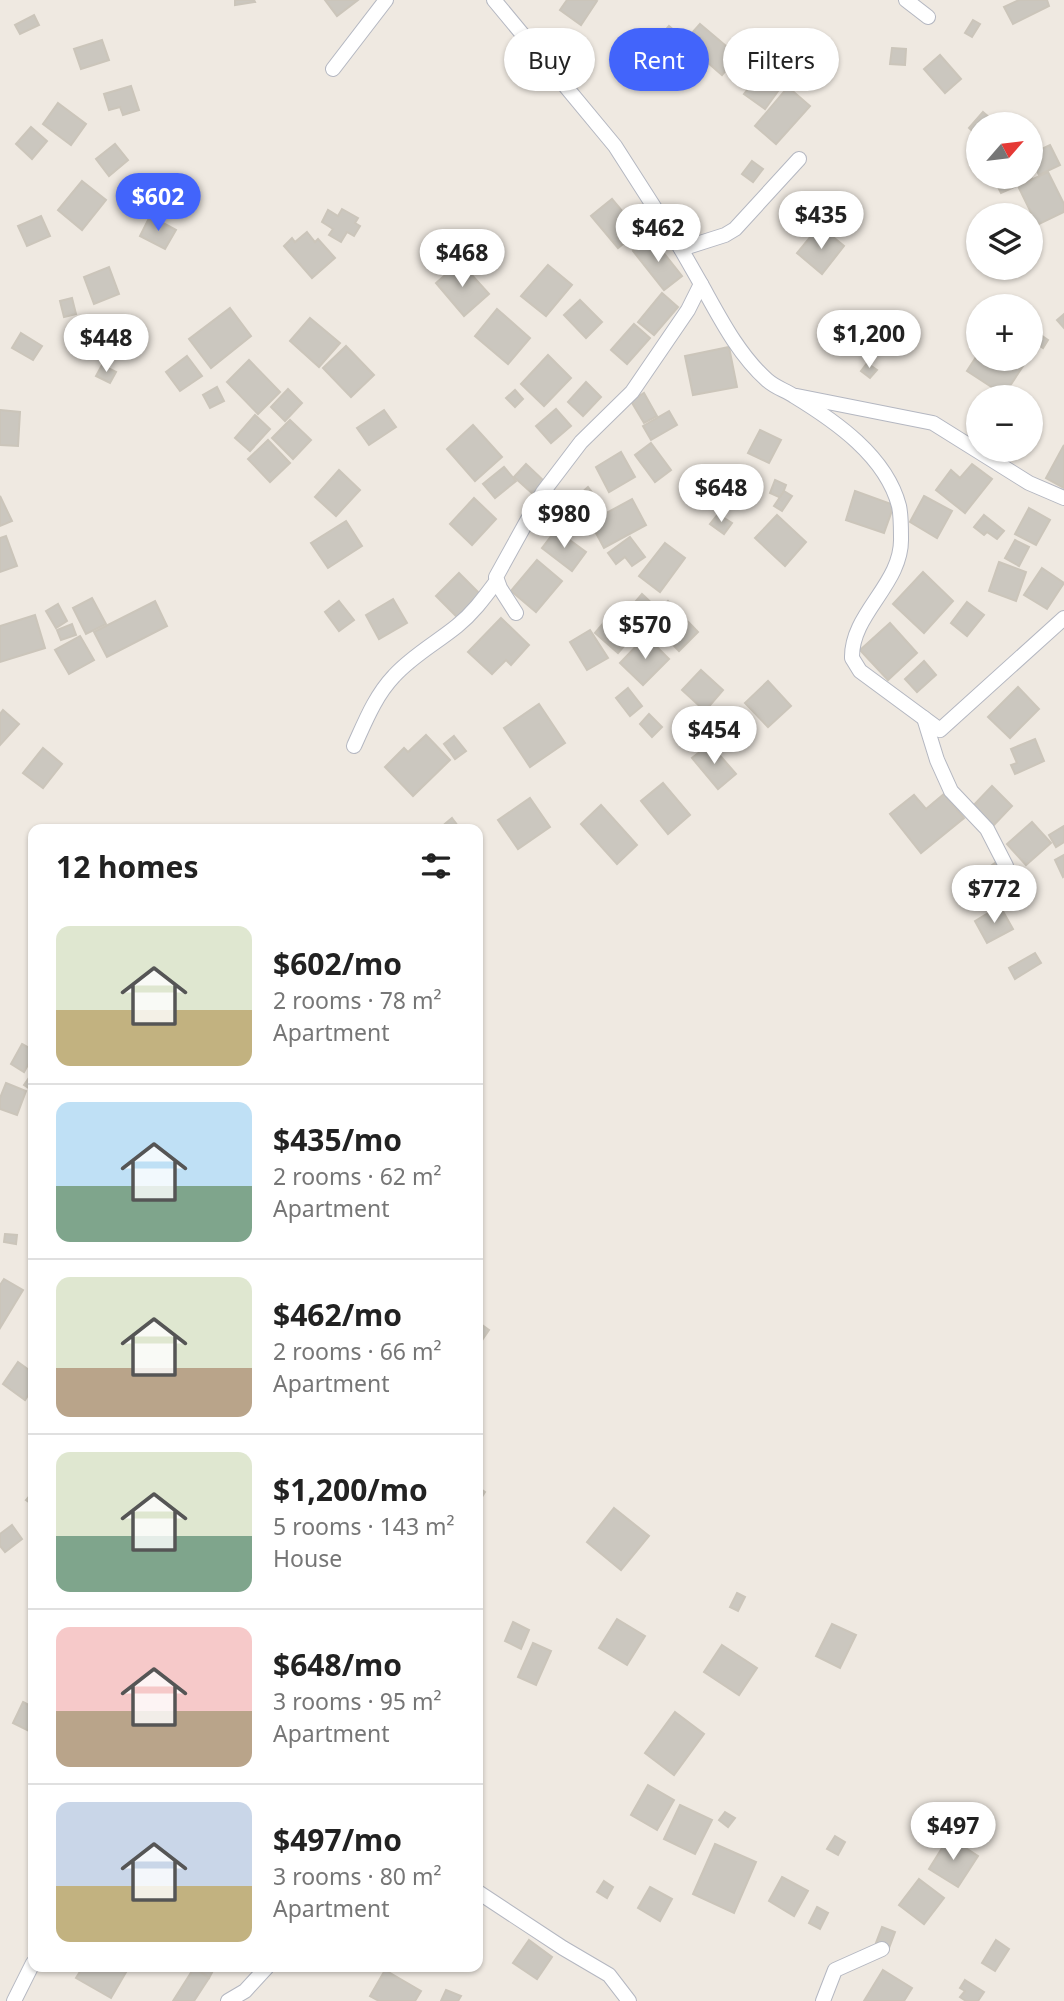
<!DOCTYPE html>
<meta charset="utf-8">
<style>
:root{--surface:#fff;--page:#f6f6f6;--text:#222;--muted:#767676;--line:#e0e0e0;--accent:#4264fb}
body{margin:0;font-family:"Noto Sans",sans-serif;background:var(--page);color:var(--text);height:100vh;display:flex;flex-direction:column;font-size:26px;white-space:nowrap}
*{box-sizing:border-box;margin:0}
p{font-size:23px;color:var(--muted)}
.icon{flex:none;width:38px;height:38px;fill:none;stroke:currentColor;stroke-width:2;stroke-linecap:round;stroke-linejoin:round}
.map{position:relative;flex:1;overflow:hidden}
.details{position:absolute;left:28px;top:824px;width:455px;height:1148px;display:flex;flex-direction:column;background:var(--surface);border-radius:14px;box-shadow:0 2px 5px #0004}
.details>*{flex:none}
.banner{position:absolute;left:504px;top:28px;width:455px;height:63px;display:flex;gap:14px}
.needle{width:46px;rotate:62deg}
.fabs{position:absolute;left:966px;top:112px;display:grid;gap:14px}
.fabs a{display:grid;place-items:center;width:77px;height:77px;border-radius:50%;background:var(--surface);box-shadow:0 2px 5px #0004;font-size:35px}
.price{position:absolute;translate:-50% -60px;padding:0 16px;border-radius:24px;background:#fff;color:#222;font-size:23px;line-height:46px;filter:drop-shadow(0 2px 4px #0008)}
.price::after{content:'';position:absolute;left:50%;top:42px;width:21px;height:16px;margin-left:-10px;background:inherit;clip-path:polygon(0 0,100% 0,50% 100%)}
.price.current{background:var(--accent);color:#fff}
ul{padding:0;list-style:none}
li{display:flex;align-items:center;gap:21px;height:175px;padding:0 28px}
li+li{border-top:2px solid var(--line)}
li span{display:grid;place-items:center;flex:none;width:196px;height:140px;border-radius:14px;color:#555}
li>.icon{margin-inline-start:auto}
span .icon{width:84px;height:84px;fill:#fffc;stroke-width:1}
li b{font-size:30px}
h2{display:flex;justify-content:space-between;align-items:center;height:84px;padding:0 28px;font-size:30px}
.tag{padding:0 24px;border-radius:32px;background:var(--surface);box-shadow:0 2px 5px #0004;font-size:24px;line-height:63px}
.tag.current{background:var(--accent);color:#fff}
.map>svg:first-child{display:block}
</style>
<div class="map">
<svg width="1064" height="2001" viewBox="0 0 1064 2001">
<rect width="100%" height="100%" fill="#efe9e1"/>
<g fill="#cbc7bf" stroke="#cbc5ba" stroke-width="2">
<polygon points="235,0 254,0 255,2 235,5"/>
<polygon points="325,0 358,0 337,16"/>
<polygon points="567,0 595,0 597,1 581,25 560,10"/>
<polygon points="1019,0 1047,0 1049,6 1013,24 1004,7"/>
<polygon points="34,15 39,25 20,34 15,25"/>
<polygon points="973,20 980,24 972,37 965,33"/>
<polygon points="700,24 738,56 722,75 684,42"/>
<polygon points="669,26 683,38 668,55 654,43"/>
<polygon points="102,40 109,60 81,69 74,49"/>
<polygon points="892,48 906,49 905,65 890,64"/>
<polygon points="940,55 961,79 945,93 924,69"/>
<polygon points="761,72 781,87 765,109 744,94"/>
<polygon points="131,86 139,110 123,115 120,107 109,110 104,94"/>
<polygon points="788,87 810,106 776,144 755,126"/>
<polygon points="58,103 86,124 71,145 43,124"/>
<polygon points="983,112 997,124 978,124 978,136 969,128"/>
<polygon points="31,127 47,141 32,159 16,144"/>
<polygon points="115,144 128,160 109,176 96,159"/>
<polygon points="1050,145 1060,165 1039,175 1031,159 1031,154"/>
<polygon points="752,161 763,169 753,182 742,174"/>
<polygon points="1048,172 1064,204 1064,212 1037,225 1018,186"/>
<polygon points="1031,176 1032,179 1001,193 993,177"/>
<polygon points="82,181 106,200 82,230 58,210"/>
<polygon points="612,199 639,231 618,248 591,216"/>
<polygon points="342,209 358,218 355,223 360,226 354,236 347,232 341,242 329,235 333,229 322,222 328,210 338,216"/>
<polygon points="41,216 50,236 27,246 18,226"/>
<polygon points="150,216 176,230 165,249 140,236"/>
<polygon points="816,230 824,237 827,232 844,246 822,274 797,253"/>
<polygon points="307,232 315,242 318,239 335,258 312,278 284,246 292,238 295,242"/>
<polygon points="651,237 682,276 664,290 633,251"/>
<polygon points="460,262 489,294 464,316 436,283"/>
<polygon points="548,265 572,285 546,316 521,296"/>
<polygon points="109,267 119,294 94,304 84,277"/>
<polygon points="662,293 678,307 654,335 638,322"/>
<polygon points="72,298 76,314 64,317 60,301"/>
<polygon points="580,300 602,322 586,338 564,315"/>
<polygon points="230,308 251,336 211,368 189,339"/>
<polygon points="497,309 530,338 508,364 475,336"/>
<polygon points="1064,314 1064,328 1057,320"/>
<polygon points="310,318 340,343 319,367 290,341"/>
<polygon points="634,324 650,338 627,364 611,350"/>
<polygon points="21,333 42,346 33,360 12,348"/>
<polygon points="1038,333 1048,340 1043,348 1033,341"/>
<polygon points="90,342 103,346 100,358 86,353"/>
<polygon points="346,346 374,375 351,397 323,368"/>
<polygon points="729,347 737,387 693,395 685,356"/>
<polygon points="978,354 978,359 1027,360 1004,395 967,371"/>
<polygon points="548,355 571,378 544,406 521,384"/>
<polygon points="187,356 202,376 180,391 166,372"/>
<polygon points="249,360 280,392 258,414 227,382"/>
<polygon points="867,363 877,370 870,378 861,371"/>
<polygon points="102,365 116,372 110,383 96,376"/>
<polygon points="586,382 601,397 583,416 568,402"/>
<polygon points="217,387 224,401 210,408 203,395"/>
<polygon points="288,389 302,403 285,421 271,407"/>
<polygon points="515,390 523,399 515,407 506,398"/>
<polygon points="644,393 657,416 644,423 631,401"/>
<polygon points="556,409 571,426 551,443 536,426"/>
<polygon points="0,410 20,412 18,446 0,445"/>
<polygon points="384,410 396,427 369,445 357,428"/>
<polygon points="669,411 677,425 651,440 643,426"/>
<polygon points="255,415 270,429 250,451 235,438"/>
<polygon points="290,420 311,440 293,459 272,438"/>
<polygon points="473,425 502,457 475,481 447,449"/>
<polygon points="760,430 781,440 769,463 748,453"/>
<polygon points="268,440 290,463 270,482 248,459"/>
<polygon points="651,443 671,470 655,482 635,455"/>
<polygon points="1064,445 1064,488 1046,478"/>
<polygon points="621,452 635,477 609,492 596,467"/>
<polygon points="526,464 545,482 533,494 514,477"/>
<polygon points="972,464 992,479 965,513 936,490 951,470 960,478"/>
<polygon points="504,467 516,481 495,498 483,484"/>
<polygon points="339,470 360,490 336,516 315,497"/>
<polygon points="775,480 786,485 781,498 770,493"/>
<polygon points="588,487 595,496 587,504 579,495"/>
<polygon points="784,491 792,496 782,511 774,506"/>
<polygon points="855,491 894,505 884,533 846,520"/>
<polygon points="0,496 12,521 0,526"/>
<polygon points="924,496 952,511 937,538 910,522"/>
<polygon points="474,498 496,519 472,545 450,524"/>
<polygon points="632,499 646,525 604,548 590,522"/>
<polygon points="578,505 591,517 584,525 571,513"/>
<polygon points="1029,508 1050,520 1036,545 1015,534"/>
<polygon points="718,514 732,523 724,534 710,524"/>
<polygon points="777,515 806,542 785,566 755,538"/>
<polygon points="984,515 1004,531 997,539 987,532 984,535 974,527"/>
<polygon points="346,521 362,546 328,568 311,543"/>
<polygon points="556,530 586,552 572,571 542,548"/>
<polygon points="6,536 17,566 0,572 0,538"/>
<polygon points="630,537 645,557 632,566 625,557 616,564 608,553"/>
<polygon points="1015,540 1029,547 1019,566 1005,558"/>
<polygon points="665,543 685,558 660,592 639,576"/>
<polygon points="537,560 562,581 536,612 511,591"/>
<polygon points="999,562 1026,572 1016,601 989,591"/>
<polygon points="1042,568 1064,583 1047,609 1024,595"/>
<polygon points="923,572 953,601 924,633 893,604"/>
<polygon points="459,573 481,595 458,618 436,596"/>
<polygon points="642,594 657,608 618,653 595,633 606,620 614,627"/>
<polygon points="92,598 106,624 86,634 73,608"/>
<polygon points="393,599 407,623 379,639 366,615"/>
<polygon points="155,601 167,626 107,657 94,632"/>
<polygon points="339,601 354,620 339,631 325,612"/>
<polygon points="668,601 698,632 679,651 649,620"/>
<polygon points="967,602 984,615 967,636 951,623"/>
<polygon points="58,604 67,621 56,628 46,611"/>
<polygon points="35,615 45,648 0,662 0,626"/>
<polygon points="501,618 529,645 511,665 506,660 492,674 468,652"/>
<polygon points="890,623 917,653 888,680 860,650"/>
<polygon points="72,624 76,635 61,640 57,630"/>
<polygon points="590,630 608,658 587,670 570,642"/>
<polygon points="80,636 94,660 69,674 55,650"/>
<polygon points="646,636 669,659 643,685 620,663"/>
<polygon points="924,661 936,675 917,692 905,679"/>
<polygon points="701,670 723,690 705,711 682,690"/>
<polygon points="768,681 791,706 768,727 745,703"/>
<polygon points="1018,687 1039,709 1010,738 988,717"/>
<polygon points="628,688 642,706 630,716 616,698"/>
<polygon points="539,704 565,743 530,767 504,728"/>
<polygon points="3,710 19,724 0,745 0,714"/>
<polygon points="649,714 662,727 652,737 640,724"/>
<polygon points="426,735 450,760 413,796 385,767 404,748 408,752"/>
<polygon points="454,736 466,751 455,759 444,744"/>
<polygon points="1035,739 1044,761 1015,774 1011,765 1017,763 1011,749"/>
<polygon points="710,744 736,774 718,789 692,758"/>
<polygon points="43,748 62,764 43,788 23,773"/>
<polygon points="663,783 690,815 668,834 641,801"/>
<polygon points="992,786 1012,806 991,828 971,808"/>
<polygon points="944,794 964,818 921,853 890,814 914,795 926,809"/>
<polygon points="530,798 550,827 518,849 498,820"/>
<polygon points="601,805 637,845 617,864 581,824"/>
<polygon points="452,818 461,830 441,830 440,828"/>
<polygon points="1032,822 1051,843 1026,865 1007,844"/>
<polygon points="1064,826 1064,842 1056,847 1049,835"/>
<polygon points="1064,855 1064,876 1063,877 1055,860"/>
<polygon points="995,863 1008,882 980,902 967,883"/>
<polygon points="1000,906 1013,929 987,943 975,921"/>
<polygon points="1035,953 1041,963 1015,979 1009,968"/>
<polygon points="22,1044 33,1050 33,1056 24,1072 11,1064"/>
<polygon points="33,1072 33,1091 24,1085"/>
<polygon points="6,1083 26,1091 17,1115 0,1109 0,1098"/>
<polygon points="5,1234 17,1235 16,1244 4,1242"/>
<polygon points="4,1279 23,1290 0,1328 0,1285"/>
<polygon points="478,1322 489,1330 478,1346"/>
<polygon points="18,1362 33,1373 33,1388 25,1400 3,1384"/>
<polygon points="478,1487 485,1492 478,1503"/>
<polygon points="33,1492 33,1505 26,1500"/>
<polygon points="614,1508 649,1536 621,1570 587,1542"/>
<polygon points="12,1525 22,1539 5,1552 0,1546 0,1534"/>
<polygon points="737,1593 745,1597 738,1611 730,1607"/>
<polygon points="617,1619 645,1636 627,1665 599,1648"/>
<polygon points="513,1622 529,1630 521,1649 505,1641"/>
<polygon points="832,1624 856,1635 840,1668 816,1656"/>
<polygon points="533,1643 551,1651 536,1685 518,1677"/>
<polygon points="722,1645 757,1668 739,1695 704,1672"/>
<polygon points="23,1702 33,1707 33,1733 13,1723"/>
<polygon points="675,1712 704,1734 674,1775 645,1753"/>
<polygon points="648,1785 674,1800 657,1830 631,1815"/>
<polygon points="680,1805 712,1820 695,1854 664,1839"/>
<polygon points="725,1812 735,1818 728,1827 719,1820"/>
<polygon points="835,1836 845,1842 838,1855 827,1849"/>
<polygon points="949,1837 978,1856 958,1887 929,1869"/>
<polygon points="715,1844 756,1862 734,1913 693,1894"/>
<polygon points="782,1877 808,1891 794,1916 769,1901"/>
<polygon points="919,1879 944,1898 924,1924 899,1905"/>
<polygon points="604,1881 613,1887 607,1898 597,1892"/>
<polygon points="650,1887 672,1899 660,1921 638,1908"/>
<polygon points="817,1907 828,1913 820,1929 809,1923"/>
<polygon points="882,1927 895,1932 889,1948 876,1943"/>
<polygon points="529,1940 552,1957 537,1979 513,1963"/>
<polygon points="996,1940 1009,1949 995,1971 982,1963"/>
<polygon points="83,1967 129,1967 111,1998 76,1978"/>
<polygon points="195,1967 215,1967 209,1978"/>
<polygon points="194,1968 209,1978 194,2001 173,2001"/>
<polygon points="385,1970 421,1991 415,2001 379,2001 370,1996"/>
<polygon points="883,1970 912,1988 904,2001 864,2001"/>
<polygon points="965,1980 984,1992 978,2001 966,2001 960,1997 965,1991 960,1988"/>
<polygon points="446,1990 461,1996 458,2001 441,2001"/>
</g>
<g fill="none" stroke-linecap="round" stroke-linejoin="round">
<defs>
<g id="street">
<polyline points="494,0 615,146 681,249 701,284 688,310 632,392 581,442 543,492 496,577 500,588 516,613"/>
<polyline points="906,0 928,17"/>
<polyline points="333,69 386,0"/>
<polyline points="681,249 725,235 735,229 799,159"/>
<path d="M701 284C720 318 738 354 767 380 776 388 785 390 794 396 835 421 886 456 899 506 901 515 901 527 901 537 903 584 851 613 852 658L860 671 940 730 1064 618"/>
<polyline points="797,396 933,423 1029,483 1064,498"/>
<polyline points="924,718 937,760 951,791 987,829 1006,866"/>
<path d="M354 746C365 722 375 696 394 676 412 656 436 643 457 626 473 613 484 598 496 582"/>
<polyline points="478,1892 563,1948 609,1975 629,2001"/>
<polyline points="14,2001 33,1963"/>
<polyline points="228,2001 245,1991 267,1967"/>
<polyline points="823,2001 835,1970 882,1949"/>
</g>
</defs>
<use href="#street" stroke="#b4b7c1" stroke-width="16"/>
<use href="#street" stroke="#fff" stroke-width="14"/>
</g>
</svg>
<div class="fabs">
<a><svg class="needle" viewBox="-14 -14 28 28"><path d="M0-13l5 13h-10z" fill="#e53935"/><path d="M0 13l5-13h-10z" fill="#767676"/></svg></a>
<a><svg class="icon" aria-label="layers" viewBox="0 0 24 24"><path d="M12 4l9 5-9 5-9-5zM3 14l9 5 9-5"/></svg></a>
<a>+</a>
<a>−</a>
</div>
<b class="price current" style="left:158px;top:233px">$602</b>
<b class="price" style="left:821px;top:251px">$435</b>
<b class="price" style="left:658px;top:264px">$462</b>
<b class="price" style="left:462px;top:289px">$468</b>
<b class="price" style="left:869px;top:370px">$1,200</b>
<b class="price" style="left:106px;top:374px">$448</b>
<b class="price" style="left:721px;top:524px">$648</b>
<b class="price" style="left:564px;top:550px">$980</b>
<b class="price" style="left:645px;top:661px">$570</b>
<b class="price" style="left:714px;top:766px">$454</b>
<b class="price" style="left:994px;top:925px">$772</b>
<b class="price" style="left:953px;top:1862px">$497</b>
<div class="banner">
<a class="tag">Buy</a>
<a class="tag current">Rent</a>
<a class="tag">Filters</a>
</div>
<section class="details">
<h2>12 homes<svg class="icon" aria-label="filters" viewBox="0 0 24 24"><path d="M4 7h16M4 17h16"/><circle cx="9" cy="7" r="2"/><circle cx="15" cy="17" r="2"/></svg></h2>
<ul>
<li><span style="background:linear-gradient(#dfe7d0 60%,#c2b280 0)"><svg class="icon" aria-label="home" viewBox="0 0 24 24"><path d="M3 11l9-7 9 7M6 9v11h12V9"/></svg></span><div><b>$602/mo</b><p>2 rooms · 78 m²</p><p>Apartment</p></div></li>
<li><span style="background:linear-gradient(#bfe0f5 60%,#7fa58c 0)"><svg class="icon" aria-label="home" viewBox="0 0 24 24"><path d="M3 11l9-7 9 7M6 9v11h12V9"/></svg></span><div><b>$435/mo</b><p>2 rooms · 62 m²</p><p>Apartment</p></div></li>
<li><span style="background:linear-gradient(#dfe7d0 65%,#b9a48a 0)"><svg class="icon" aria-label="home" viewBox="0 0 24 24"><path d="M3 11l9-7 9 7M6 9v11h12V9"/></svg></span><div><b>$462/mo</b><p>2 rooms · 66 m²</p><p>Apartment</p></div></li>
<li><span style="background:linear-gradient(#dfe7d0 60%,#7fa58c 0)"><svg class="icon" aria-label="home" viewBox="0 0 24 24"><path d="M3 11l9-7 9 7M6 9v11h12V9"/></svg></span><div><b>$1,200/mo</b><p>5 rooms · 143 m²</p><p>House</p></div></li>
<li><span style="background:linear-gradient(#f6c9c9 60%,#b9a48a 0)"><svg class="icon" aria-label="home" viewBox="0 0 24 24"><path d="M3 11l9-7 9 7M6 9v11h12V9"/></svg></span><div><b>$648/mo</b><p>3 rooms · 95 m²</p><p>Apartment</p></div></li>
<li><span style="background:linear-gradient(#c9d6e8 60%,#c2b280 0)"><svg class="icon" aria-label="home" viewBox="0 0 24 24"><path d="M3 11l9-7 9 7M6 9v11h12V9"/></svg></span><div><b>$497/mo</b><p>3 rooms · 80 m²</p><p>Apartment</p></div></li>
</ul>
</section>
</div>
